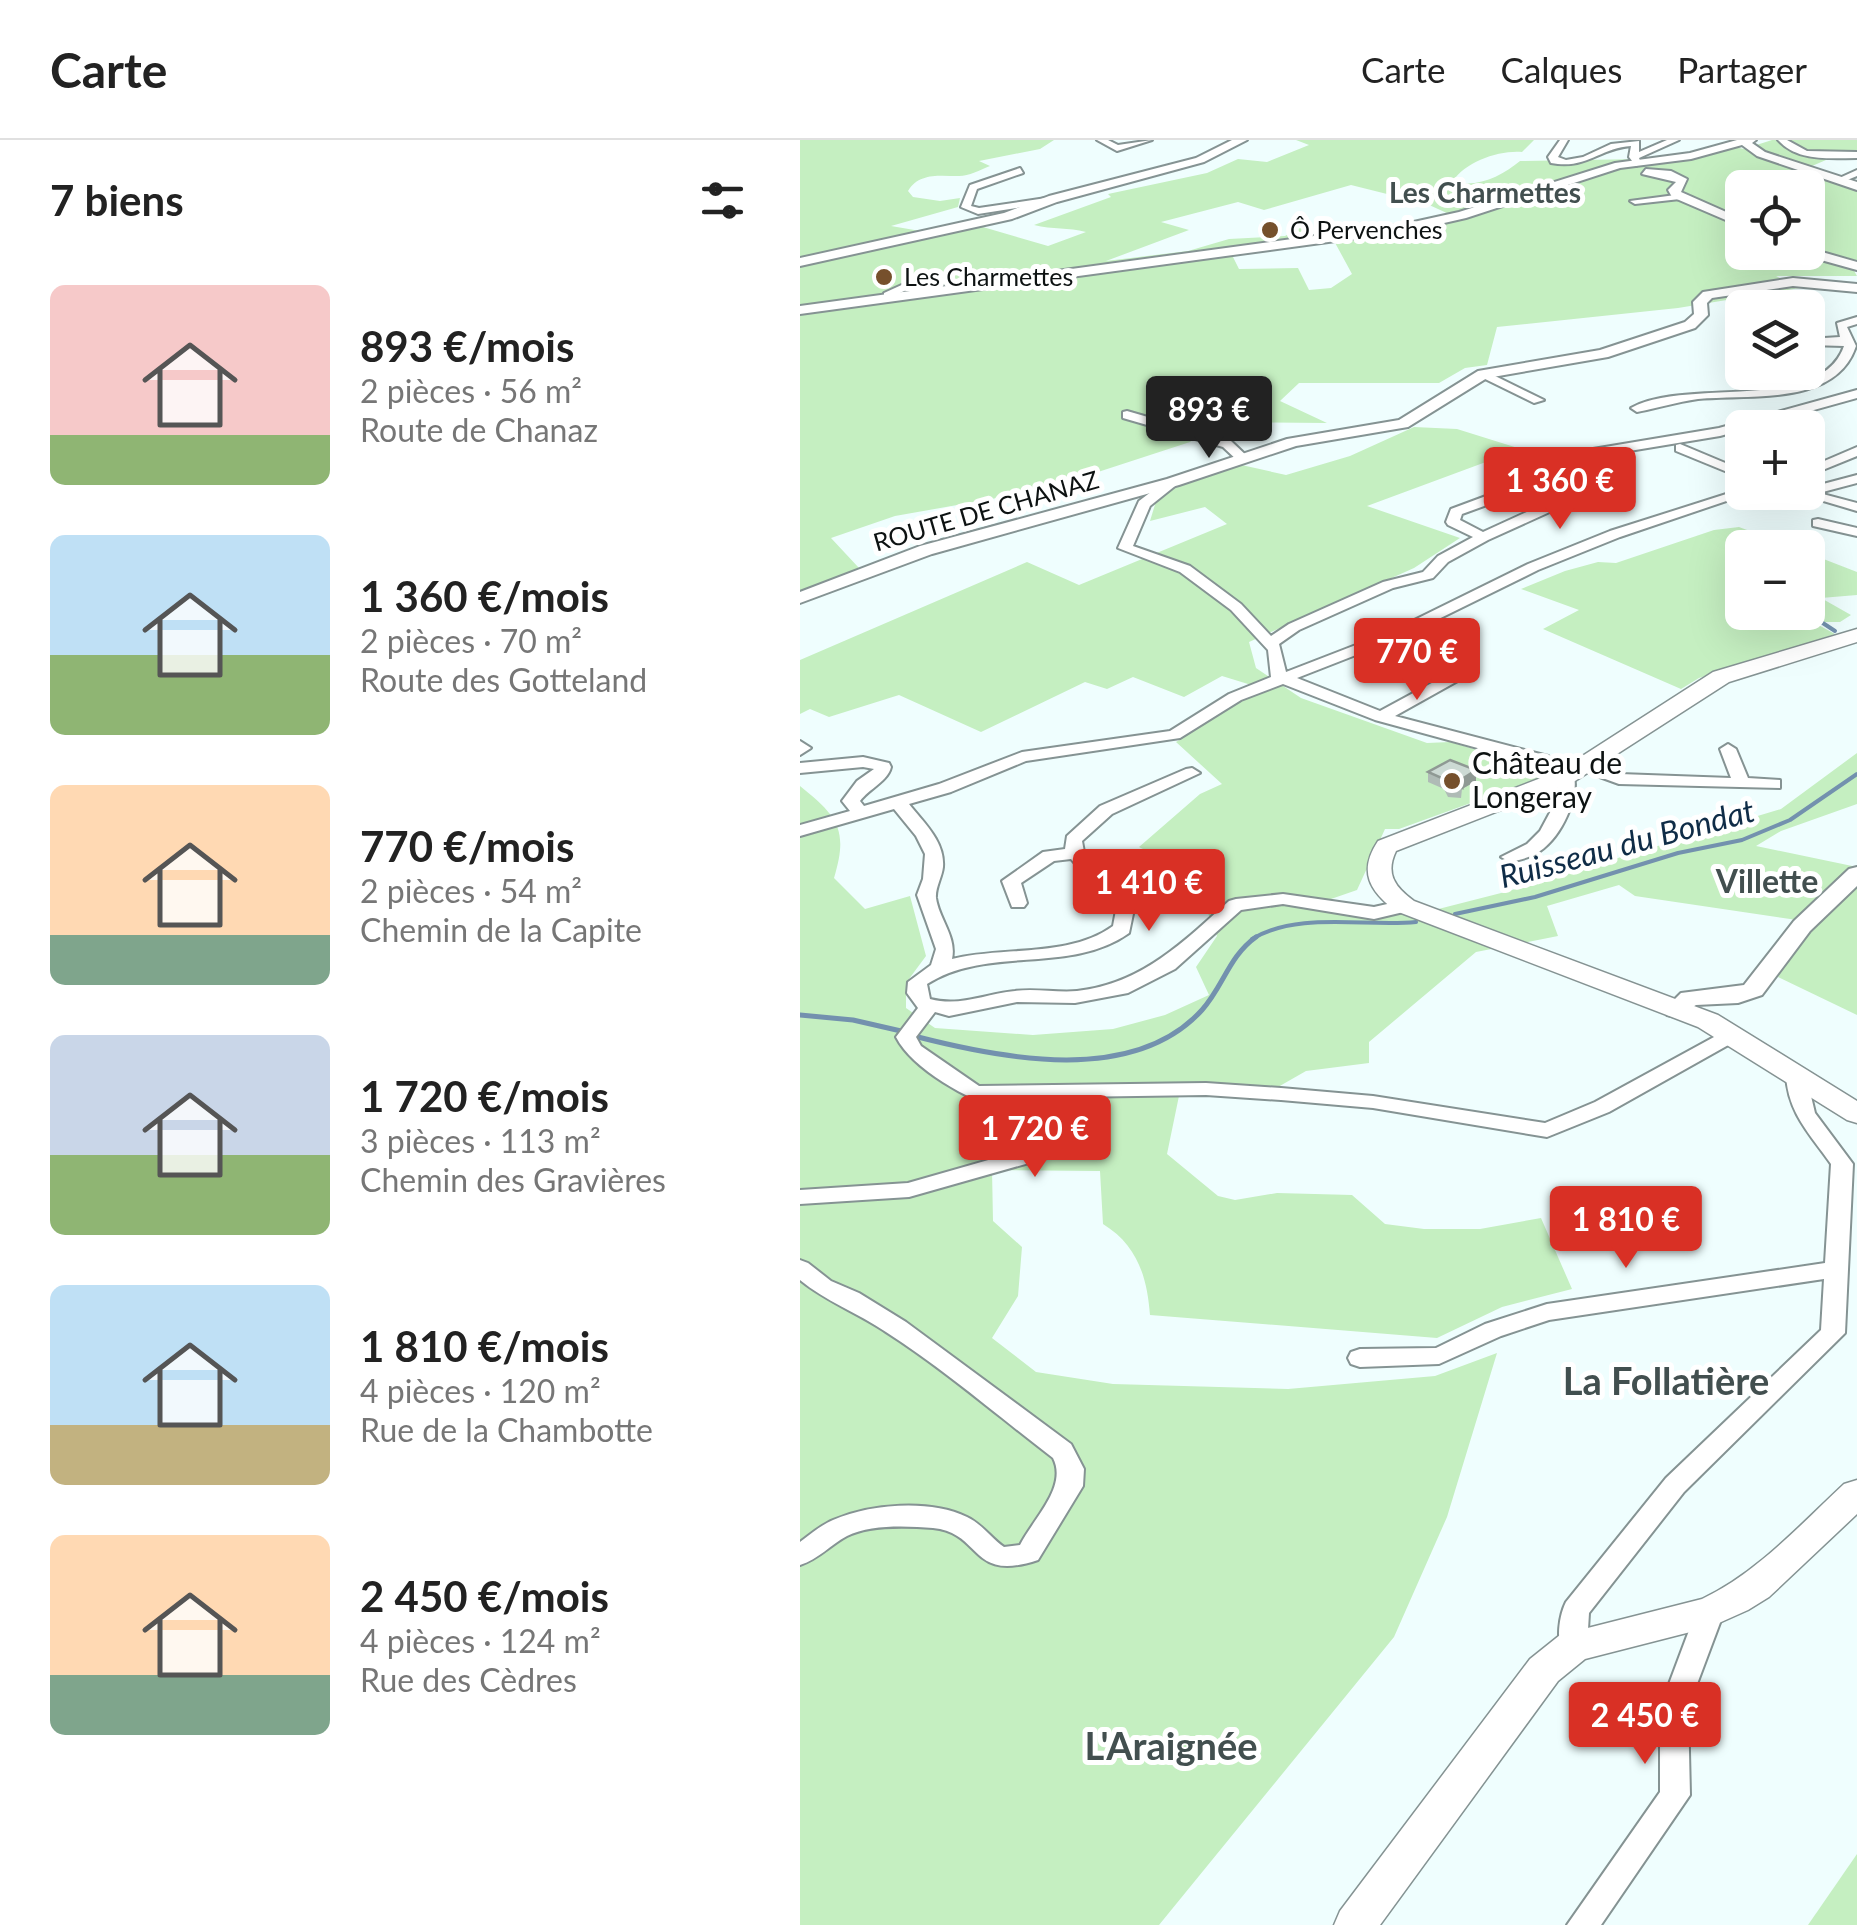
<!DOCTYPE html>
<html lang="fr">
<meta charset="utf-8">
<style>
:root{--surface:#fff;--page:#f6f6f6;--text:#222;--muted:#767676;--line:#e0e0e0;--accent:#d93025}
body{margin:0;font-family:Lato,sans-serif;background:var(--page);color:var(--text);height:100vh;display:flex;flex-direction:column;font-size:38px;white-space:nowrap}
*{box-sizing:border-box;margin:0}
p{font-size:32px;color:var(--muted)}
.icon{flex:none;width:55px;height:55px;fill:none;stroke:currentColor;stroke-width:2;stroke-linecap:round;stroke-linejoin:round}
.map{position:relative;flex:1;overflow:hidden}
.sheet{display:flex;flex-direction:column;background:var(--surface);width:800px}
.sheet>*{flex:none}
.tools{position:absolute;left:925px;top:30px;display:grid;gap:20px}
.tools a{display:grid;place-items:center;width:100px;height:100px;border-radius:15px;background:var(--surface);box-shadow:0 10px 40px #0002;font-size:50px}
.price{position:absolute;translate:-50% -85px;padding:0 22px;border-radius:10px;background:var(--accent);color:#fff;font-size:32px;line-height:65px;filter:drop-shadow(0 2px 5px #0008)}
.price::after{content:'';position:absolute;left:50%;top:60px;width:30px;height:22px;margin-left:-15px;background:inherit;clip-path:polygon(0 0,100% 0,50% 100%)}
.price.current{background:#222;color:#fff}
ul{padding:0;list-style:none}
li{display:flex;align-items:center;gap:30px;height:250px;padding:0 50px}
li span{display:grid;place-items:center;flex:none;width:280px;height:200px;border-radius:15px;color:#555}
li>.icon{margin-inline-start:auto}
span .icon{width:120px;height:120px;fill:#fffc;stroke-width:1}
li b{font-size:42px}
h2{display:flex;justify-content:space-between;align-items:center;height:120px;padding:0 50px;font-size:42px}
header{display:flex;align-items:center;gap:60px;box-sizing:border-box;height:140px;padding:0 50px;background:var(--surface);border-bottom:2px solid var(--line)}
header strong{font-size:48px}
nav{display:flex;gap:55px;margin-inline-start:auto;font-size:35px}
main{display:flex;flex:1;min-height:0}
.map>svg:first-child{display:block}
</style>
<header>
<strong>Carte</strong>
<nav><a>Carte</a><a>Calques</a><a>Partager</a></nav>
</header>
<main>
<section class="sheet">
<h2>7 biens<svg class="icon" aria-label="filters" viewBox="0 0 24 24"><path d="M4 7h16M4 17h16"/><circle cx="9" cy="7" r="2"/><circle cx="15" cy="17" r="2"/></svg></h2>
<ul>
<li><span style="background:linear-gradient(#f6c9c9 75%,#8fb573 0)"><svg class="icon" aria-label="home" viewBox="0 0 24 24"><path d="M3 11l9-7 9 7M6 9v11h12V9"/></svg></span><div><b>893 €/mois</b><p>2 pièces · 56 m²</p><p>Route de Chanaz</p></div></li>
<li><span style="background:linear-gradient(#bfe0f5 60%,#8fb573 0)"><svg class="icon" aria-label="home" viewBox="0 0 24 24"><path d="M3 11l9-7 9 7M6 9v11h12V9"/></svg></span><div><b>1 360 €/mois</b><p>2 pièces · 70 m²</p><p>Route des Gotteland</p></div></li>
<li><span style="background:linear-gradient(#ffd9b3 75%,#7fa58c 0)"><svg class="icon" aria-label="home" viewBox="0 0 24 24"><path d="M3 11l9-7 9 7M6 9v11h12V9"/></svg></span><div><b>770 €/mois</b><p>2 pièces · 54 m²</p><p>Chemin de la Capite</p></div></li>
<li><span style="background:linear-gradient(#c9d6e8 60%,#8fb573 0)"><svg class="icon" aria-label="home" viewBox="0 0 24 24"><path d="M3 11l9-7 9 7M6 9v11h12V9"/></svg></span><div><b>1 720 €/mois</b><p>3 pièces · 113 m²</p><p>Chemin des Gravières</p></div></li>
<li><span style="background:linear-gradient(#bfe0f5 70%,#c2b280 0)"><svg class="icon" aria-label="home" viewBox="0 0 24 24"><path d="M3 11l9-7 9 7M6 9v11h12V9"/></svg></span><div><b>1 810 €/mois</b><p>4 pièces · 120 m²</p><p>Rue de la Chambotte</p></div></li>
<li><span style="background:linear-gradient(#ffd9b3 70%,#7fa58c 0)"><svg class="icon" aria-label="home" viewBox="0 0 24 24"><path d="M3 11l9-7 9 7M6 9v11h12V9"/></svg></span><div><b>2 450 €/mois</b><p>4 pièces · 124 m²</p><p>Rue des Cèdres</p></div></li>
</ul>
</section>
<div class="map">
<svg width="1057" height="1785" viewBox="0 0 1057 1785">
<rect width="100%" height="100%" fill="#effefe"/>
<g fill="#c5efc1" fill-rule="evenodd">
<path d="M0 0H254L240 9 179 21 190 26C180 30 169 36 159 36 141 36 119 32 108 51L113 57 140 61 160 58 158 67 91 86 132 93 176 85 248 106 286 92C268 87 253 90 234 85L311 57 308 54 407 33 438 19 467 22 509 5 496 0H734L722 12C699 10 665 22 653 41 676 49 702 36 720 21L842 19 935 7 944 9 972 0H1057V14L1033 17 1012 26 1057 47V127L1053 129 1057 136H976L1000 148 878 168 697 187 687 225 665 228 639 243H499L480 261 527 283 415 282 390 302 298 332 231 352 95 376 31 398 59 428 0 453ZM551 45 627 64 649 74C620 90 539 93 503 95L510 86 504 85 485 96 429 99 388 111 306 121 389 90 361 82 438 62 464 70ZM942 48H1008V112H942ZM533 99 552 134 531 148 509 150 498 128 439 129 431 113Z"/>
<path d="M614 287 657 289 721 309 567 366 660 398 614 428 449 502 456 528 501 558 627 603 650 602 740 628 737 639 599 689H585L557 750 531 759 611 776 705 752 981 669 1057 613V664L981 691 956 706 1057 727V875L978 837 997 780 835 756 819 745 747 766 758 796 676 812 569 902V923L506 931 478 947 424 945 380 951 367 1014 418 1056 435 1060 477 1053 552 1055 585 1084 624 1089H680L741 1078 772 1149 702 1167 637 1198 350 1175C347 1136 337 1105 303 1084L300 1031 192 1030 193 1081 222 1107 218 1156 192 1198 236 1232 313 1244 488 1249 635 1236 697 1213 647 1377 594 1497 359 1785H0V646C37 676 49 689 34 738L65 769 110 756 126 816 106 843V868L135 888 233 895 313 889 365 875 409 855 396 827 417 796C402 751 382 728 339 707L400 654 422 644 376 602 461 548 422 536 384 557 333 537 307 549 285 542 181 592 99 555 29 577 10 569 0 574V520L227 422 279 445 427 384 405 367 350 381 357 358 400 335 437 324 486 335 550 316Z"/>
<polygon points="939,387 993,407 942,408 942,472 1008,472 1008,413 1057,432 1057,455 1021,458 1051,475 1040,482 1013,482 1035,494 899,538 881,549 743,489 779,470 721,449 765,431 798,422 816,423 914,390"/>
<polygon points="1057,1714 1057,1785 1008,1785"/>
</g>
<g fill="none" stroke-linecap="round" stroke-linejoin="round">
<g stroke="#7391ae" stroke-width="4">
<polyline points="933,444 942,450"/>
<polyline points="1006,472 1035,491"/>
<polyline points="655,774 735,757 878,713 942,700 990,680 1057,634"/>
<path d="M452 799C498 771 564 787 616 782"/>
</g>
<g stroke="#7391ae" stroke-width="5">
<polyline points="0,875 53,880 101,891"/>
<path d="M118 897C204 919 334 945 402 870 423 847 429 816 456 797"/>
</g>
<defs>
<g id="minor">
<polygon points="297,0 308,0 318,5 352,0 317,11"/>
<path d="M760 0H768L758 17 766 20 783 17 811 4 839 1V12L867 0H879L839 18 841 23 836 26 829 17 831 6C800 8 786 30 751 23L748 17Z"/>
<path d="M978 0H987L1007 11 1057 12V18C1029 18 998 22 978 0Z"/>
<polygon points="220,28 223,33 177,49 171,66 179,68 246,58 249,63 178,74 161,67 170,45"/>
<polygon points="1057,30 1057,36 1040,43 1035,40"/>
<polygon points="883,54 880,59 835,64 830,61"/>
<polygon points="106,139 114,139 118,144 92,157 84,157 84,153 106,143"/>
<path d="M1057 177V184L1047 187 1056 206C1036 267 949 254 898 259 877 262 857 268 837 272L831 268C884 237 1021 274 1044 206L1008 205V199L1040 197 1037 183Z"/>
<polygon points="679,232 687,232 744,260 734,263 679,236"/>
<polygon points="1057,250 1057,258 920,296 775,320 769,316 775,312 919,288"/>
<polygon points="327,271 431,301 449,318 438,321 423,307 323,278 323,272"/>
<polygon points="880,304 942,330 942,338 876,311 876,305"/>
<polygon points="1057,307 1057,316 1008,336 1008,328"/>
<path d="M764 322 775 325 723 352 662 374 660 380 683 392 777 349H787V355L688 400 648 422 633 438 593 448 499 490 479 504 486 532 592 491 728 424 810 391 942 349V352H953L820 397 738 430 602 497 497 538 580 571 652 532 655 526 649 519 652 516H662L671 525 663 538 595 576 748 616 773 632C781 656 761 697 740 711 732 717 720 720 710 722L701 717 727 704 740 691 754 665 759 638 736 624 575 580 483 544 441 560 380 598 226 621 151 652 109 664C123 682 145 701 143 727 142 737 135 748 136 758 139 779 157 797 152 819 203 806 269 818 313 786L316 770 271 719 254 721 221 743 227 763 224 767H212L202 741 243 712 265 709 267 696 300 666 386 629 392 628 400 633 312 674 282 701 284 712 334 769 329 793C270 835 188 805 127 844L130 859C160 867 185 854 215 851 235 848 257 853 277 851 342 844 383 802 429 761L436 759 483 754 574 767 605 760 614 766 612 770 574 779 483 764 441 770 375 829 328 853 275 863 217 862 149 876 135 872 116 897 121 906 179 946 406 943 481 948 573 956 745 983 795 962 925 891H939L942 895 939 899 809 972 747 997 573 968 481 960 406 955 207 958 279 983 287 988 292 1001 289 1006 109 1057 0 1064V1050L108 1043 269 997C254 982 225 978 204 971 169 960 113 930 96 897L118 868 107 853 108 842 131 825 136 809 117 755 123 739 125 714 116 696 94 669 0 696V685L50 671 42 661 57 641 74 629 63 627 0 633V623L63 617 89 623 91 627C88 641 69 649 60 661L64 666 139 644 222 612 370 591 429 554 471 537 468 510 431 470 380 432 318 408 339 361 368 339 380 342 350 366 333 406 390 426 441 464 471 496 489 484 583 442 623 432 638 416 673 397 648 385 646 382 651 369 713 346Z"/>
<polygon points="1057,335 1057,343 1019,353 1057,363 1057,371 993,352 1008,352 1008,348"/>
<polygon points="1018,379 1057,388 1057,396 1013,386 1013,380"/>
<polygon points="0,601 11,608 0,615"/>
<polygon points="928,604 936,609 948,638 980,640 980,648 819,644 775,628 783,623 820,634 931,638 920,609"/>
<path d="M996 929 1006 935 1015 973 1053 1024 1045 1193 884 1352 789 1473 787 1506 783 1514 773 1517 763 1514C756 1500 759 1476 766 1462L866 1338 1021 1190 1024 1139 749 1180 701 1196 639 1224 560 1227 551 1224 548 1218 551 1212 560 1209 636 1208 685 1184 747 1164 1025 1123 1031 1024C1010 994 988 973 986 935Z"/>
<path d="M0 1120 8 1123 31 1141 59 1153 106 1182 271 1304 284 1329 283 1346 238 1420C169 1443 183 1393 133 1388 108 1386 70 1384 47 1396 30 1405 19 1419 0 1425V1402C11 1394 21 1385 33 1380 70 1364 130 1359 167 1377 182 1384 191 1398 204 1407L220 1405C233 1379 268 1347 253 1318 198 1276 144 1229 86 1192 58 1173 25 1161 0 1140Z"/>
<polygon points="910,1461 920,1464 924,1472 888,1568 890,1655 801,1785 767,1785 860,1652 860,1568 896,1472 900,1464"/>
</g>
<g id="tertiary">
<polygon points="432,0 447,0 404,22 257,62 212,79 0,126 0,118 204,73 249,56 396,18"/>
<polygon points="937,0 956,0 952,3 965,12 1057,42 1057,50 957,16 942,5 891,19 820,28 666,78 609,91 0,174 0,166 609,83 659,72 815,23 890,13"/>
<polygon points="846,29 871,31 887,39 881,52 942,79 942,87 872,57 868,50 876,42 842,34"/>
<polygon points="1008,108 1057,122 1057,130 1003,115"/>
<polygon points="993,138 1057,144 1057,152 993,146 912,158 907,163 908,175 895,188 808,217 687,238 608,287 496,306 379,345 132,414 0,463 0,452 120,406 367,339 487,299 599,280 678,231 800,210 885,182 894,174 893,162 903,152"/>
<polygon points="1057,727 1057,746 1010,791 962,855 938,863 896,865 876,877 867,875 864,870 881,853 944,845 994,781 1049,729"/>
</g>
<g id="secondary">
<path d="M1057 489V502L929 542 775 641 596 711C585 734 595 747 614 761L918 875 1057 961V983L1047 980 898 887 596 771C569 751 558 731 578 701L759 631 913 532Z"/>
<path d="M1057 1340V1374L969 1457 948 1470 910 1487 785 1519 758 1541 580 1785H534L540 1771 730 1519 760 1495 902 1459C957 1433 1000 1385 1044 1344Z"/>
</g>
</defs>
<use href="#minor" stroke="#859393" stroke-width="4"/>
<use href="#tertiary" stroke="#859393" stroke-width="4"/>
<use href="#secondary" stroke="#859393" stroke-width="3"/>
<use href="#minor" fill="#fff" fill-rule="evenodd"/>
<use href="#tertiary" fill="#fff" fill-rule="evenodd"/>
<use href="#secondary" fill="#fff" fill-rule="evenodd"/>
</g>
<polygon fill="#afbbb6" points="628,632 676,641 662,649 661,658 648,657 644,649 628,642"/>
<polygon fill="#8f9994" points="676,630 676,641 662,649 659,641"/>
<polygon fill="#ccdad4" stroke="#8f9994" stroke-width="2.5" points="650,620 676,630 659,641 662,648 649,647 644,639 628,632"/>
<g fill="#76502c" stroke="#fff" stroke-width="4">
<circle cx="470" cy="90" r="10"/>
<circle cx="84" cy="137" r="10"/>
<circle cx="652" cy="641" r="10"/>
</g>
<g text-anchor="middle" stroke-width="10" stroke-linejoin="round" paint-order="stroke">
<g font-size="25" fill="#0d1212" stroke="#fff" text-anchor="start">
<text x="490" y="99">Ô Pervenches</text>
<text x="104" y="146">Les Charmettes</text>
</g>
<g font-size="25" fill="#0d1212" stroke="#fff">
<text transform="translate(186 371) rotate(-16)" y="9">ROUTE DE CHANAZ</text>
</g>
<g font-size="28" font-weight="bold" fill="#424f4f" stroke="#fff">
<text x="685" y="63">Les Charmettes</text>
</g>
<g font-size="30" fill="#0d1212" stroke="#fff" text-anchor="start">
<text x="672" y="634">Château de<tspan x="672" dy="34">Longeray</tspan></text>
</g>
<g font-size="32" font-style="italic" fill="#0f2c47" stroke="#fff">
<text transform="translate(827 704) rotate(-15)" y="11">Ruisseau du Bondat</text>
</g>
<g font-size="32" font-weight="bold" fill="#424f4f" stroke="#fff">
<text x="967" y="753">Villette</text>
</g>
<g font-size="38" font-weight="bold" fill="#424f4f" stroke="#fff">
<text x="866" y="1255">La Follatière</text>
<text x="371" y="1620">L'Araignée</text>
</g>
</g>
</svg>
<div class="tools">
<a><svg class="icon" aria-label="locate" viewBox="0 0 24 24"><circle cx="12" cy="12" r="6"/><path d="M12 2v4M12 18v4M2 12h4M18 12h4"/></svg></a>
<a><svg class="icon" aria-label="layers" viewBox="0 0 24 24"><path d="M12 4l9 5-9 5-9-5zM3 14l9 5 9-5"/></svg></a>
<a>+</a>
<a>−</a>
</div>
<b class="price current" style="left:409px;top:321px">893 €</b>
<b class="price" style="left:760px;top:392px">1 360 €</b>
<b class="price" style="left:617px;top:563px">770 €</b>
<b class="price" style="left:349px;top:794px">1 410 €</b>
<b class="price" style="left:235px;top:1040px">1 720 €</b>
<b class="price" style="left:826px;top:1131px">1 810 €</b>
<b class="price" style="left:845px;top:1627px">2 450 €</b>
</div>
</main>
